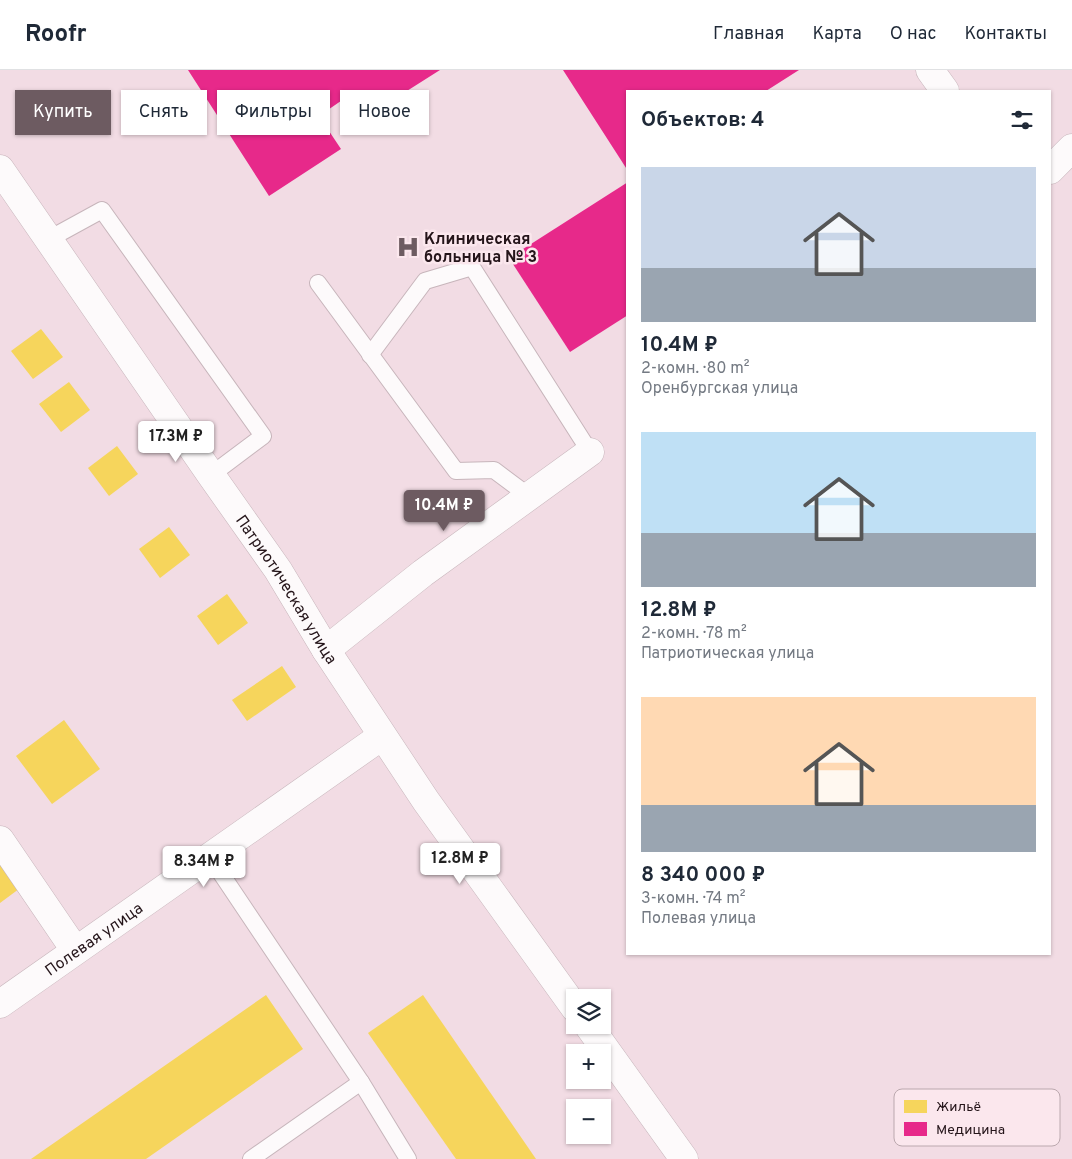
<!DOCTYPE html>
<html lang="ru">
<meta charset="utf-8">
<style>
:root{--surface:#fff;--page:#f6f6f7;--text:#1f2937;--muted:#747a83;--line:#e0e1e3;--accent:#6d5b61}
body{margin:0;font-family:Overpass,sans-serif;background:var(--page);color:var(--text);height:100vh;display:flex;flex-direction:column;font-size:19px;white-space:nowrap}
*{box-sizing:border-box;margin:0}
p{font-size:16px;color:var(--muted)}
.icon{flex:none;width:28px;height:28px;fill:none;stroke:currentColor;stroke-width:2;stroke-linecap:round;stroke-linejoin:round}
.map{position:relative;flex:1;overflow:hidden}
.details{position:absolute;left:626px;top:20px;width:425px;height:865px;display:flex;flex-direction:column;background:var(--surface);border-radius:0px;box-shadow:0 1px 4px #0004}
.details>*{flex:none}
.top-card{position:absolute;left:15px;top:20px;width:475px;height:45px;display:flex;gap:10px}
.buttons{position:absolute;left:566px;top:919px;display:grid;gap:10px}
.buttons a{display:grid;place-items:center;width:45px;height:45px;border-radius:0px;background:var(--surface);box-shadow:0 1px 4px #0004;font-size:25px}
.price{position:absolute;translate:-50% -42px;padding:0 11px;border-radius:5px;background:#fff;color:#222;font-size:16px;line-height:32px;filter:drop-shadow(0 1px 2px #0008)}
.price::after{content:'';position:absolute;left:50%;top:30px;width:15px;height:11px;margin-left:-8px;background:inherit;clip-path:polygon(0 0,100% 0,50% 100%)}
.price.active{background:var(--accent);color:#fff}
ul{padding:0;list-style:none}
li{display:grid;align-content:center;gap:10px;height:265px;padding:0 15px}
li span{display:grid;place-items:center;height:155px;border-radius:0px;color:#555}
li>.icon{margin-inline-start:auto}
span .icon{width:90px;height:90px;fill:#fffc;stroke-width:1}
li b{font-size:21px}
h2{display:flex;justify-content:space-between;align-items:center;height:60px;padding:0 15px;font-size:21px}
.tag{padding:0 18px;border-radius:0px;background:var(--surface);box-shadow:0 1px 4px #0004;font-size:18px;line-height:45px}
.tag.active{background:var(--accent);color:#fff}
header{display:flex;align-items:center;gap:30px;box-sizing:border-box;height:70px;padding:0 25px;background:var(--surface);border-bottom:1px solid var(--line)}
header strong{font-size:24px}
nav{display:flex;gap:28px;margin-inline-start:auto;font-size:18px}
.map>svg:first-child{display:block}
</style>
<header>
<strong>Roofr</strong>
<nav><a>Главная</a><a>Карта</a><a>О нас</a><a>Контакты</a></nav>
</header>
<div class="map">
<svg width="1072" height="1089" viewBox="0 0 1072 1089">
<rect width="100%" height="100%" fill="#f2dce4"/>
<g fill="#f6d55c">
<polygon points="41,259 63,287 33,309 11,281"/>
<polygon points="69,312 90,340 61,362 39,334"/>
<polygon points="117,376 138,404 109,426 88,398"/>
<polygon points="169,457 190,485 160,508 139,479"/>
<polygon points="227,524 248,553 218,575 197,546"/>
<polygon points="282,596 296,617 247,651 232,630"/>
<polygon points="64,650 100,699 52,734 16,686"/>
<polygon points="0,777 27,813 0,833"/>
<polygon points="266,925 303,979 146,1089 31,1089"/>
<polygon points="423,925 536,1089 456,1089 368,963"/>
</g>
<g fill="#e7298a">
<polygon points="188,0 440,0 369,45 354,22 319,46 341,79 269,126"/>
<polygon points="563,0 799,0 766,21 628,21 628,101"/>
<polygon points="628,112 628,245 570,282 509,188"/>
</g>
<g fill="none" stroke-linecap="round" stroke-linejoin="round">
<defs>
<g id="service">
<polyline points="49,169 102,140 263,366 211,405"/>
<polyline points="318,213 456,401 494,400 530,427"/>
<polyline points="370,285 425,211 472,197 590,382"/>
<polyline points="210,787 361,1012 251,1089"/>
<polyline points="361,1012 408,1089"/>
</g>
<g id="minor">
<polyline points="930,0 945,21"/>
<path id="s1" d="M0 99 211 405 278 500 326 580 426 731 575 938"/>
<polyline points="1050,100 1072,78"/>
<polyline points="326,580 423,503 590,382"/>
<polyline points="0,770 75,880"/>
<path id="s2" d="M0 934 382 666"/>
<polyline points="588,955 684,1089"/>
</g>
</defs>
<use href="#service" stroke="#c7b5bb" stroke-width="18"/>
<use href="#minor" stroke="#c7b5bb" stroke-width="29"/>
<use href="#service" stroke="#fdfafb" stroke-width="16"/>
<use href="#minor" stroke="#fdfafb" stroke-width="28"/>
</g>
<defs>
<symbol id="hospital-bare" viewBox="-9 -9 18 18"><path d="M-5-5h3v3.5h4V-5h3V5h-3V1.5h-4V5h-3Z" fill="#6d5b61" stroke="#fbe7ed" stroke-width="2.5" paint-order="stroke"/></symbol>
</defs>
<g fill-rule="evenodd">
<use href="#hospital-bare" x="392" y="161" width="32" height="32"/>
</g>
<g text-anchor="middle" stroke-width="5" stroke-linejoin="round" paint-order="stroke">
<g font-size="16" font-weight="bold" fill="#25151a" stroke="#fbe7ed" text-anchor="start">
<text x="424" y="174">Клиническая<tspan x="424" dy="18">больница № 3</tspan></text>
</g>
<g font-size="16" fill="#25151a" stroke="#fbe7ed">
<text dy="6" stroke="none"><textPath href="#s1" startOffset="509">Патриотическая улица</textPath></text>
<text dy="6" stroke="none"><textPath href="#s2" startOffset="114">Полевая улица</textPath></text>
</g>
</g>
<rect x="894" y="1019" width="166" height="57" rx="8" fill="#fbe7ed" stroke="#bba8ae" stroke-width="1"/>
<rect x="904" y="1030" width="23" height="13" fill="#f6d55c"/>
<rect x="904" y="1052" width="23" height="14" fill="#e7298a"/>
<g font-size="14" fill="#25151a">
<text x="936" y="1041">Жильё</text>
<text x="936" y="1064">Медицина</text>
</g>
</svg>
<div class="buttons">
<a><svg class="icon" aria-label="layers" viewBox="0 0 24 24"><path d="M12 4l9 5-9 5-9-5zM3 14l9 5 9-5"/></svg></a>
<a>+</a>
<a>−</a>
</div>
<b class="price" style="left:176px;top:393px">17.3M ₽</b>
<b class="price active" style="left:444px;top:462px">10.4M ₽</b>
<b class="price" style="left:460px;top:815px">12.8M ₽</b>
<b class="price" style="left:204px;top:818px">8.34M ₽</b>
<div class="top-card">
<a class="tag active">Купить</a>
<a class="tag">Снять</a>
<a class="tag">Фильтры</a>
<a class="tag">Новое</a>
</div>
<section class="details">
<h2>Объектов: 4<svg class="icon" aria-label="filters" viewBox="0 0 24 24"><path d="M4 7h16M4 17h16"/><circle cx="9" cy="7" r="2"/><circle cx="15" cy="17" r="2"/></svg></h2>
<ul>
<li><span style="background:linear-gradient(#c9d6e8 65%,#9aa5b1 0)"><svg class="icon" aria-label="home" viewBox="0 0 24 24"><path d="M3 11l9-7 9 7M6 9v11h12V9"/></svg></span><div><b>10.4M ₽</b><p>2-комн. · 80 m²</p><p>Оренбургская улица</p></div></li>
<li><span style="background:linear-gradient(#bfe0f5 65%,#9aa5b1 0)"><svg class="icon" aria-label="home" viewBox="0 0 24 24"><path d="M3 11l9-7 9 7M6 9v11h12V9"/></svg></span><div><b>12.8M ₽</b><p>2-комн. · 78 m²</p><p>Патриотическая улица</p></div></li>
<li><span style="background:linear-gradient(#ffd9b3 70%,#9aa5b1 0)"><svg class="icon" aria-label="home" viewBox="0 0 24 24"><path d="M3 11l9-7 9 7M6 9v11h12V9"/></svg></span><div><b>8 340 000 ₽</b><p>3-комн. · 74 m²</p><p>Полевая улица</p></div></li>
</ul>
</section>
</div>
